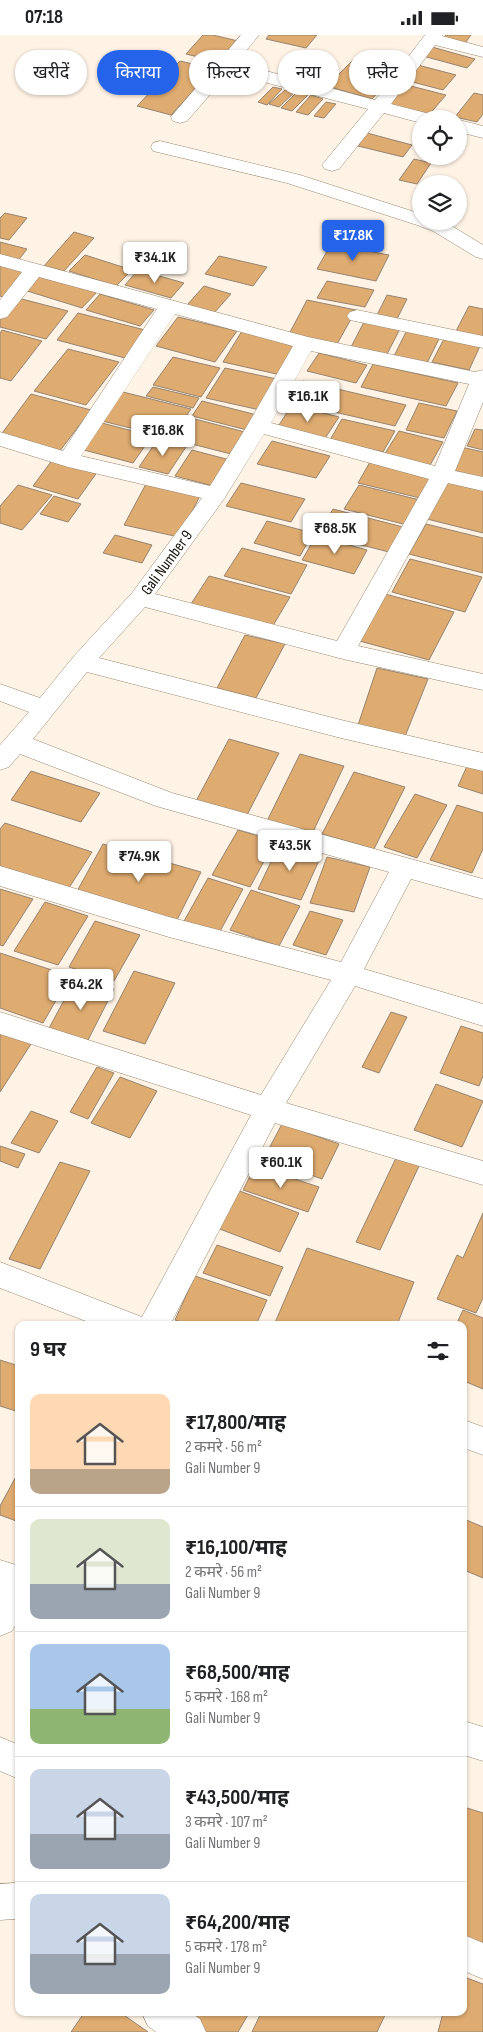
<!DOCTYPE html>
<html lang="hi">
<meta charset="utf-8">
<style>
:root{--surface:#fff;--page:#f6f6f6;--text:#202124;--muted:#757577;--line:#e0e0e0;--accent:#2563eb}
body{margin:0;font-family:"Sofia Sans Condensed","Noto Sans Devanagari",sans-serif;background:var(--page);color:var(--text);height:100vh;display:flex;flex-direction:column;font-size:19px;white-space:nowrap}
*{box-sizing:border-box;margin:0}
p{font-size:16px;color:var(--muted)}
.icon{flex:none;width:28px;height:28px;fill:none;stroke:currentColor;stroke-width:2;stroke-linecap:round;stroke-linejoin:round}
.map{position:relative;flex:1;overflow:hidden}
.drawer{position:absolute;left:15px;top:1286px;width:452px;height:695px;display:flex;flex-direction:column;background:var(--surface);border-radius:10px;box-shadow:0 1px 4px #0004}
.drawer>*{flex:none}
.guide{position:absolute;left:15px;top:15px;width:454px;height:45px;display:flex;gap:10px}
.tools{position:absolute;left:412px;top:75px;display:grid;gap:10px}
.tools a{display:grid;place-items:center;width:55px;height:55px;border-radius:50%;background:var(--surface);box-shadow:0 1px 4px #0004;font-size:25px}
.price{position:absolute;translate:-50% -42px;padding:0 11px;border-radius:5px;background:#fff;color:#222;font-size:16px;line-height:32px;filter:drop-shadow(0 1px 2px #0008)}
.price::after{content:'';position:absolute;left:50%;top:30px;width:15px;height:11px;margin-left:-8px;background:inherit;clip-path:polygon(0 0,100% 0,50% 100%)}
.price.active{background:var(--accent);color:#fff}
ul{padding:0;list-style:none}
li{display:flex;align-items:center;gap:15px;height:125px;padding:0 15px}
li+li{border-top:1px solid var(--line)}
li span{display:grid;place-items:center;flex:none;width:140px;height:100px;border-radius:10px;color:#555}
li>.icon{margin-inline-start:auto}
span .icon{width:60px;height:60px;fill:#fffc;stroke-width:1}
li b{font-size:21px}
h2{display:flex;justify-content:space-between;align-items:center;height:60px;padding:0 15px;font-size:21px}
.tag{padding:0 18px;border-radius:22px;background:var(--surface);box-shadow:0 1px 4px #0004;font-size:18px;line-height:45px}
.tag.active{background:var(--accent);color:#fff}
.status{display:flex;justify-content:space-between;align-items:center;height:35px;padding:0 25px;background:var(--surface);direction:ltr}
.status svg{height:14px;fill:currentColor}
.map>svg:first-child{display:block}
</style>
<div class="status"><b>07:18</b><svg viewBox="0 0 49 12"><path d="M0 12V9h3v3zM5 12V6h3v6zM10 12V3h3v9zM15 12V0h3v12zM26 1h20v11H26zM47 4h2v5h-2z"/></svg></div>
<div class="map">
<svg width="483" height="1997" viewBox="0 0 483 1997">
<rect width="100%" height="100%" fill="#fef3e5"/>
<g fill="#deab71" stroke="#978470">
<polygon points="203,0 213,0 238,6 219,27 186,19"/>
<polygon points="269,0 317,0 306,13 266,4"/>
<polygon points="446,0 471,0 463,11 441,6"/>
<polygon points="432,12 475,24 467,33 423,21"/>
<polygon points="353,25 397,37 372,64 327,51"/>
<polygon points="180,26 214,34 171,80 137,71"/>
<polygon points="418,30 456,40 443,55 405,45"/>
<polygon points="403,49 446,60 428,81 384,69"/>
<polygon points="273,52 282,54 267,70 258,67"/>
<polygon points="285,55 295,57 279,72 269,69"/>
<polygon points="297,57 308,60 292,76 281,73"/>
<polygon points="474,58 483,60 483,79 477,87 455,82"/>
<polygon points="311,60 323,64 308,80 296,77"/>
<polygon points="326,67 336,69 324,83 314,81"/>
<polygon points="367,98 412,110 403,122 358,111"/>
<polygon points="414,124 431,128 417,149 399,145"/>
<polygon points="5,178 27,183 9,205 0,203 0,183"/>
<polygon points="74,197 94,203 64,236 44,231"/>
<polygon points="0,207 27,214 17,227 0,222"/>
<polygon points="331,209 389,220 376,246 317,234"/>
<polygon points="85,220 132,235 116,251 69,236"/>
<polygon points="219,221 267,232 253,251 205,239"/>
<polygon points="0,230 25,237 3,262 0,261"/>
<polygon points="138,235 184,248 171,263 125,250"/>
<polygon points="39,240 97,257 82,273 24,255"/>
<polygon points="327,246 374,255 365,272 317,263"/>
<polygon points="204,251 231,259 214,278 187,270"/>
<polygon points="100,259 154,275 140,291 86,275"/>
<polygon points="387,260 407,264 395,288 375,284"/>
<polygon points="18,263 68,276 46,304 0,292 0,285"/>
<polygon points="307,265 356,275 336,311 288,301"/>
<polygon points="469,271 483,274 483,305 455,298"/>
<polygon points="78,278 145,295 125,323 57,305"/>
<polygon points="178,282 237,296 215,327 156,311"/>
<polygon points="365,285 401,292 386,321 350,314"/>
<polygon points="408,293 441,300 427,328 394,321"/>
<polygon points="2,295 42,306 11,346 0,343 0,298"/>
<polygon points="242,296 299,310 281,340 223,327"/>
<polygon points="445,302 481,309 469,335 432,327"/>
<polygon points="68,314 119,327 86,370 34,356"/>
<polygon points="319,318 367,330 356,348 307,336"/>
<polygon points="173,322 220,333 201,362 153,350"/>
<polygon points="373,329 458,348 446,371 361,352"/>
<polygon points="225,333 277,344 260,375 206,363"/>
<polygon points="303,346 406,370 395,391 291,367"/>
<polygon points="153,352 199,363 193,373 146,361"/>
<polygon points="123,357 191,374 171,403 102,386"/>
<polygon points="31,359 91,375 59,417 0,401"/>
<polygon points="202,366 257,380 247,395 192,381"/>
<polygon points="419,368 457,376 444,403 406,395"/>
<polygon points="292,370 339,382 324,405 277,393"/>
<polygon points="191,383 245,397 231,419 176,405"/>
<polygon points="342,384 395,396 383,417 330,405"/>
<polygon points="102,388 152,401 133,428 84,415"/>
<polygon points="475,394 483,395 483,415 467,411"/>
<polygon points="399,396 443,407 429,432 384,420"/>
<polygon points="158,404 186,412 168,439 139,432"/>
<polygon points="272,406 330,421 316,443 257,429"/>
<polygon points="461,412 483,417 483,443 450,435"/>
<polygon points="192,415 230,425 213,451 175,441"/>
<polygon points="53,424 98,436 78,464 33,451"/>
<polygon points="370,427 432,443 420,463 358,448"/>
<polygon points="448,444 483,453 483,498 427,484"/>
<polygon points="147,447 201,459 179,502 124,490"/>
<polygon points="241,448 305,464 291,487 226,471"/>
<polygon points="18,450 52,460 22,495 0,488 0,471"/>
<polygon points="359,450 420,465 407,490 344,474"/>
<polygon points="54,461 81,469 68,487 40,479"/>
<polygon points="333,474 407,493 393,518 318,499"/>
<polygon points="267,486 313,498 300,521 254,508"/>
<polygon points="426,489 483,503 483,538 409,519"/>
<polygon points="115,500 152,510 142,528 103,518"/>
<polygon points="316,501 367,515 354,539 302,525"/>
<polygon points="242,513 307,530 291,559 224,541"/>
<polygon points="410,524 482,542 465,577 392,557"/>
<polygon points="209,541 290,562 271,594 189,572"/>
<polygon points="381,558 454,577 429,625 356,605"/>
<polygon points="245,600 285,609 256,663 217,653"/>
<polygon points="377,633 428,644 404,704 357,693"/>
<polygon points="229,704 279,718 246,782 195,768"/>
<polygon points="300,719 344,731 312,799 267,786"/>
<polygon points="468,729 483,733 483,759 458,751"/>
<polygon points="31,736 100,758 81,787 11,765"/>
<polygon points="354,737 405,752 374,814 322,799"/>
<polygon points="415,759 447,770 417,823 384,812"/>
<polygon points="457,770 483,778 483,814 472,838 430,825"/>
<polygon points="5,788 92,817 65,859 0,837 0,794"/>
<polygon points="238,795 275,806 250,852 212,840"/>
<polygon points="280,808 322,819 301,865 258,854"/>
<polygon points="103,809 201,837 176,887 76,858"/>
<polygon points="327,822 370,832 354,877 310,868"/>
<polygon points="208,843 243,854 218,900 183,888"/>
<polygon points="0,854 33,864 3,911 0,910"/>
<polygon points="251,855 300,871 279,911 230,895"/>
<polygon points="45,867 88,881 58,930 14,916"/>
<polygon points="310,876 343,885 326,920 293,910"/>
<polygon points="95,886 140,900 114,946 69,932"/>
<polygon points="0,918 70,941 43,988 0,973"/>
<polygon points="134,936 175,948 145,1009 103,996"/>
<polygon points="76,943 114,954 86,1009 47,997"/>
<polygon points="391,977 407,982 379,1038 362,1032"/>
<polygon points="461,991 483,998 483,1041 479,1051 440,1038"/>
<polygon points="0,997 31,1009 0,1057"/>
<polygon points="97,1032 114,1038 88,1084 70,1077"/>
<polygon points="120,1042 157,1056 130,1103 91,1088"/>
<polygon points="436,1049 483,1066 462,1112 414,1095"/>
<polygon points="31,1076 58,1086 39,1118 11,1108"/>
<polygon points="282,1089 339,1109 322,1144 264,1123"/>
<polygon points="0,1111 25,1119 18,1133 0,1126"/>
<polygon points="396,1123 419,1131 380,1215 356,1207"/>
<polygon points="60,1127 90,1136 40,1234 9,1224"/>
<polygon points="255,1131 319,1152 308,1177 243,1155"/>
<polygon points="237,1155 299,1178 280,1217 217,1193"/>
<polygon points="483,1178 483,1263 476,1278 437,1264 457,1220 463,1223"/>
<polygon points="217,1210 283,1232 270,1261 203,1238"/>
<polygon points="307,1213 414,1247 397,1290 274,1290"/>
<polygon points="195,1241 267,1265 256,1290 190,1290 175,1285"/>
<polygon points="463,1275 483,1283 483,1354 464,1346 464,1290 456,1290"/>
<polygon points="0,1325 19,1331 19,1377 0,1371"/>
<polygon points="19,1436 19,1487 0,1480 0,1471"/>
<polygon points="464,1484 483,1492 483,1543 464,1535"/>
<polygon points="464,1772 483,1778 483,1914 464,1907"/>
<polygon points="464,1942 483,1949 483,1997 438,1997 443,1978 464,1978"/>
<polygon points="84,1978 121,1978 148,1997 71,1997"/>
<polygon points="170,1978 249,1978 238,1997 201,1997"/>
<polygon points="261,1978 386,1978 377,1997 252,1997"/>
</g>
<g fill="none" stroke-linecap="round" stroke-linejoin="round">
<defs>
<g id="minor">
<polygon points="241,0 259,0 236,28 375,65 425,0 443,0 442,1 483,12 483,22 435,10 391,69 434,80 436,84 421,84 421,88 384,78 339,134 332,136 325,134 322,130 368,74 229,38 187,86 180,88 173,86 171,82"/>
<polygon points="459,85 483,91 483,103 459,97"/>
<polygon points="160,106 300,140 421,179 421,186 447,188 483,210 483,224 476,222 433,196 417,190 287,148 153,116 151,112 153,108"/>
<path d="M0 219 308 302 475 337 483 335V367L455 436 483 442V456L448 448 358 611 483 639V655L343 624 145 572 99 623 341 685 483 718V736L341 703 87 637 33 704 172 758 483 844V864L411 844 364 934 483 969V991L355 951 286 1068 483 1126V1150L275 1088 170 1290H96L0 1253V1227L142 1282 251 1080 0 999V977L261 1060 331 945 169 902 0 851V831L169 882 341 927 389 837 156 771 20 719 9 732 0 735V710L29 677 0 666V649L40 663 74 621 132 558 202 463 68 432 0 411V397L63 416 157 274 39 242 7 282 0 284V265L22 237 0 231ZM175 279 293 311 247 391 210 451 81 421ZM311 316 469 349 435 431 271 388ZM264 399 429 444 337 606 155 559 224 464Z"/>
<polygon points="357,275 483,301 483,313 350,285 347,281 350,277"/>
<polygon points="464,1385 483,1392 483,1420 464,1413"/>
<polygon points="0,1525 19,1531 19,1584 12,1596 0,1601"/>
<polygon points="464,1686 483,1692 483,1726 464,1720"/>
<polygon points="0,1702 19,1710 19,1744 0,1736"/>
<polygon points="16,1848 19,1849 19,1886 14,1884 0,1885 0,1849"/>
<polygon points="464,1900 483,1908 483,1944 464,1936"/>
<polygon points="142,1978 191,1978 200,1984 206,1997 156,1997 148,1991"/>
</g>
</defs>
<use href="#minor" stroke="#978670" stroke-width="1"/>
<use href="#minor" fill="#fff" fill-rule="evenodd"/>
</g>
<g text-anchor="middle" stroke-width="4.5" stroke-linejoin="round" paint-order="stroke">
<g font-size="16" fill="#161008" stroke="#fff">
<text transform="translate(166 527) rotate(-54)" y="6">Gali Number 9</text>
</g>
</g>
</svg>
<div class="tools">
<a><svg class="icon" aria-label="locate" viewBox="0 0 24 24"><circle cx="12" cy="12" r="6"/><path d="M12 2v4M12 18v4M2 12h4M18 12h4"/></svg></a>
<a><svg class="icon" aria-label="layers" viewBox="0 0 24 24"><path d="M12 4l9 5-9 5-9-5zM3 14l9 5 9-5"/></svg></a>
</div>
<b class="price active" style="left:353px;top:227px">₹17.8K</b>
<b class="price" style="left:155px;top:249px">₹34.1K</b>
<b class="price" style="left:308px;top:388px">₹16.1K</b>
<b class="price" style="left:163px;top:422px">₹16.8K</b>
<b class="price" style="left:335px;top:520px">₹68.5K</b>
<b class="price" style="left:290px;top:837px">₹43.5K</b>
<b class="price" style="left:139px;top:848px">₹74.9K</b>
<b class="price" style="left:81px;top:976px">₹64.2K</b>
<b class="price" style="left:281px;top:1154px">₹60.1K</b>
<div class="guide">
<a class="tag">खरीदें</a>
<a class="tag active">किराया</a>
<a class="tag">फ़िल्टर</a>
<a class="tag">नया</a>
<a class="tag">फ़्लैट</a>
</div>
<section class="drawer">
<h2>9 घर<svg class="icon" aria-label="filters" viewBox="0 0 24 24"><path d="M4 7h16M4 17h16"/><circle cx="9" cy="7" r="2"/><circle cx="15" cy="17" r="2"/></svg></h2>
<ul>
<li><span style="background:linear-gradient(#ffd9b3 75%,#b9a48a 0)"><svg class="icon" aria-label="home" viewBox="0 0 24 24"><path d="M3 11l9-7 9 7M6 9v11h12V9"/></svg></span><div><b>₹17,800/माह</b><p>2 कमरे · 56 m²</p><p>Gali Number 9</p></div></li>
<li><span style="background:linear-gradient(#dfe7d0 65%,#9aa5b1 0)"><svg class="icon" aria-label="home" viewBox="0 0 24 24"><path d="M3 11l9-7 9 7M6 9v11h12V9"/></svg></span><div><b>₹16,100/माह</b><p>2 कमरे · 56 m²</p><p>Gali Number 9</p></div></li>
<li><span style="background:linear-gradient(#a9c7e8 65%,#8fb573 0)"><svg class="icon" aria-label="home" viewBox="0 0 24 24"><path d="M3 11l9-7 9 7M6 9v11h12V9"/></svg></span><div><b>₹68,500/माह</b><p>5 कमरे · 168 m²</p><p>Gali Number 9</p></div></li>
<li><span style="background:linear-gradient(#c9d6e8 65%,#9aa5b1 0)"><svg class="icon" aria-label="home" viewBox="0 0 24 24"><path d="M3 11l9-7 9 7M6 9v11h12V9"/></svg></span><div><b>₹43,500/माह</b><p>3 कमरे · 107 m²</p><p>Gali Number 9</p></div></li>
<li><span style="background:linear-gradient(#c9d6e8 60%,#9aa5b1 0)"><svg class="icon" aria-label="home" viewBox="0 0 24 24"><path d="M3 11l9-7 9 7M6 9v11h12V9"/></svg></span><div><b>₹64,200/माह</b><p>5 कमरे · 178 m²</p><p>Gali Number 9</p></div></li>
</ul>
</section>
</div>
